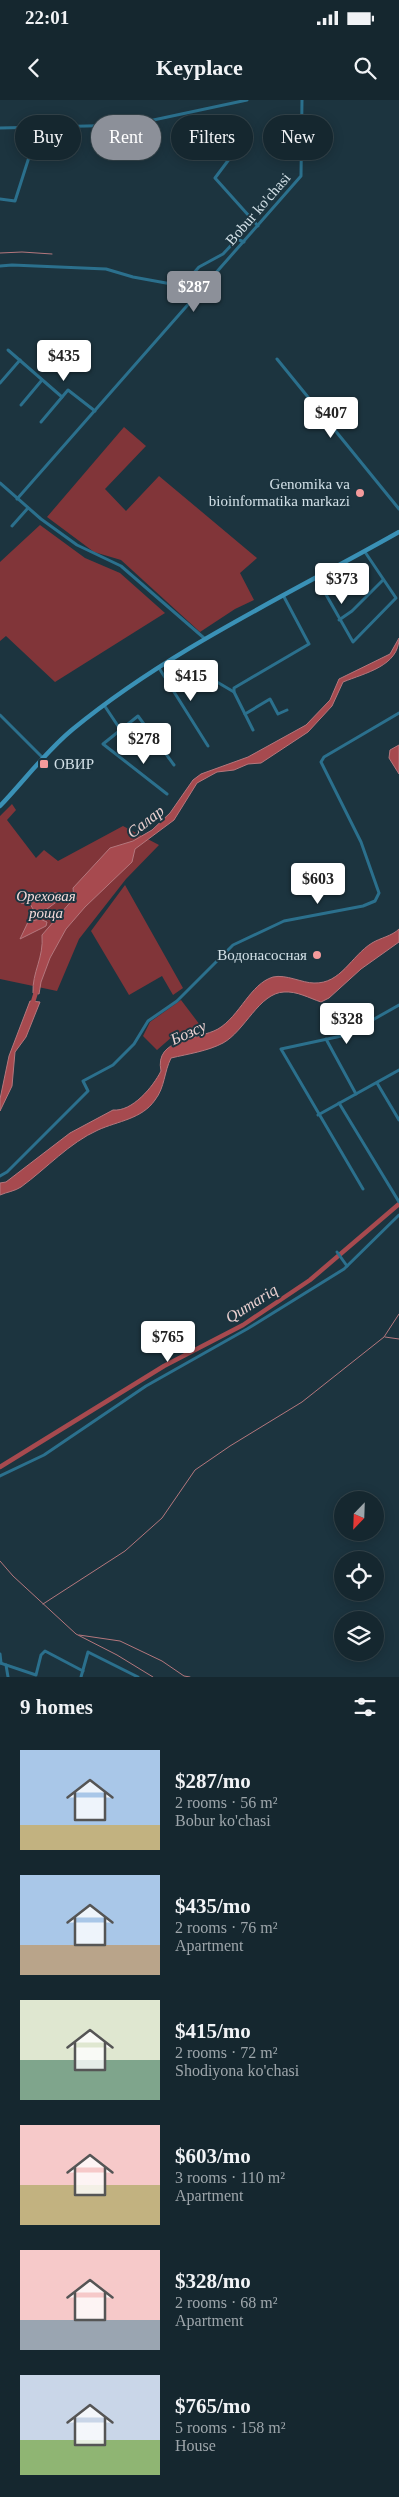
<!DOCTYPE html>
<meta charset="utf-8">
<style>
:root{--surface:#15272f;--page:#1e2f37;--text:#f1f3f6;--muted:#9da5aa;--line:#34444b;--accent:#8c9099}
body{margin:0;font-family:"Times New Roman",serif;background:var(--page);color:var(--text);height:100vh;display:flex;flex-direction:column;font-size:19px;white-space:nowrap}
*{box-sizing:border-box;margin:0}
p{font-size:16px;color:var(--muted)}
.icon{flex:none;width:28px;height:28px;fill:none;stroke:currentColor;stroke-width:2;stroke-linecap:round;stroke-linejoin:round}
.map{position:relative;height:1577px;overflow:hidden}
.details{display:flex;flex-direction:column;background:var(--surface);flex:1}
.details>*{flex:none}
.guide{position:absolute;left:15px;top:15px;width:370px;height:45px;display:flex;gap:10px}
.needle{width:32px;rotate:203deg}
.buttons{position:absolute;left:334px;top:1391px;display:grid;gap:10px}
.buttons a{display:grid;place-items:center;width:50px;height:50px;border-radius:50%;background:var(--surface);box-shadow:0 2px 12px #0003,0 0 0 1px var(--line);font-size:25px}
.price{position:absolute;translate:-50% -42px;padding:0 11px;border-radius:5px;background:#fff;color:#222;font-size:16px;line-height:32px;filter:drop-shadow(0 1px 2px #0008)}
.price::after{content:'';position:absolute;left:50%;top:30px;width:15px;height:11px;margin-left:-8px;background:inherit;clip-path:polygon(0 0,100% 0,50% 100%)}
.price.current{background:var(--accent);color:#fff}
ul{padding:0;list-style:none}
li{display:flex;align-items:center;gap:15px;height:125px;padding:0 20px}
li span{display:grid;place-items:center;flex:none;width:140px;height:100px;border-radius:0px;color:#555}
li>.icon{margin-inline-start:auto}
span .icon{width:60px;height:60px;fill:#fffc;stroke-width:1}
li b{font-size:21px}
h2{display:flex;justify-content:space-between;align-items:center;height:60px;padding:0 20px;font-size:21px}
.chip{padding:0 18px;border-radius:22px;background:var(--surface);box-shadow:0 2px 12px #0003,0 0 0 1px var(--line);font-size:18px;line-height:45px}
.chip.current{background:var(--accent);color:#fff}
.status{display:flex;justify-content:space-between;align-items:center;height:35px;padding:0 25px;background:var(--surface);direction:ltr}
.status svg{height:14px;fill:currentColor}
header{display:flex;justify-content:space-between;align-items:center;height:65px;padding:0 20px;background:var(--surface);font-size:22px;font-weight:600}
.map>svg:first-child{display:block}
</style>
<div class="status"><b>22:01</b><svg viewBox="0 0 49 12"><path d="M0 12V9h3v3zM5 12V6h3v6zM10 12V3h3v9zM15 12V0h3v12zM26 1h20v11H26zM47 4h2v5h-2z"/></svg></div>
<header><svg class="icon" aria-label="back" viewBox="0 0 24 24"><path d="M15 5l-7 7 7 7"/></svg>Keyplace<svg class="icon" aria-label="search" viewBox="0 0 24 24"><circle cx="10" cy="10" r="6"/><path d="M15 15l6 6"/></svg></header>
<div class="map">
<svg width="399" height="1577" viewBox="0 0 399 1577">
<rect width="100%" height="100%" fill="#1c343f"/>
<g fill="#813539">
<polygon points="124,327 146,346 105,389 126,411 159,376 257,458 240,473 254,500 235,509 200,532 121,460 94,452 47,417"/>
<polygon points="40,425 85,458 120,473 165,513 55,582 6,536 0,541 0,462"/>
<polygon points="12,704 16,710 7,720 36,758 44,750 58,761 123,726 159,745 126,779 79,839 57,891 0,879 0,716"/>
<polygon points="125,785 183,888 173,895 162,876 129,895 91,831"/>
<polygon points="181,900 200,925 173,936 157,950 143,936 150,922"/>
</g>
<g fill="#a74a4f" stroke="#b4777d">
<path d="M399 538C399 566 365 573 343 582L332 606 308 632 261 663 248 664 234 670 217 672 197 683 174 720 135 749 132 762 85 807 66 829 50 858 41 882 39 894 33 893C32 872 44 858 42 835L74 798 73 788 110 748 133 741 152 730 170 713 193 680 201 674 248 657 306 625 330 600 339 579 390 554Z"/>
<polygon points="399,645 399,674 389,658 390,650"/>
<polygon points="45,793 59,793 63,797 39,815 36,814 30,804 21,803 21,800"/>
<polygon points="40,819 47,822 46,826 20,839 28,822"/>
<path d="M399 829V842L361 869 329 898 321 902C309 898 297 891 284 892 259 893 245 931 223 943 208 951 188 954 171 958 164 972 165 987 155 1000 142 1019 118 1021 98 1030 69 1043 47 1068 21 1087 15 1091 7 1092 0 1095V1083L6 1082 70 1033 113 1010C132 1012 153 987 161 971 154 938 198 940 218 929 240 916 250 884 273 877 286 874 302 883 314 883 341 884 351 856 372 843 380 838 392 836 399 829Z"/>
<polygon points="30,901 40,902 26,937 15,952 12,986 0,1011 0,999 9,956"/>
</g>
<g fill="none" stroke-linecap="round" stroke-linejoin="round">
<g stroke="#b4777d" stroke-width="1">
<polyline points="0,153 22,152 52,154"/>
<polyline points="385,1237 399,1239"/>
<polyline points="0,1461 13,1476 76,1534 117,1555 153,1577"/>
<polyline points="43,1504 125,1451 162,1418 195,1370 230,1346 302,1302 384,1237 399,1214"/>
<polyline points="79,1535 120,1541 162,1561 184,1576 190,1577"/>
</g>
<g stroke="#a74a4f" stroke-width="4.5">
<polyline points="32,905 37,889"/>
<polyline points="0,1367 164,1266 243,1225 310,1180 399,1104"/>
</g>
<g stroke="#2b708d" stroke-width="3">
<polyline points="0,28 130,25 247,0"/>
<polyline points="230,58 215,78 258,126"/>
<polyline points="0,99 15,101 38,29"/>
<polyline points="0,166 12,165 106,169 133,177 177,185 185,183 199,167 223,154 237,139 244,142"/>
<polyline points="8,250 62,297"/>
<polyline points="277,259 399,409"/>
<polyline points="0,283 20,260"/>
<polyline points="21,305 42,280"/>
<polyline points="41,322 68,290 95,311"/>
<polyline points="0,383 41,419 77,445 121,466 204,538"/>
<polyline points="17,399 301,76 302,0"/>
<polyline points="12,426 28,408"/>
<polyline points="316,477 353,542 396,498 365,452"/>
<polyline points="339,520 352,511 383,480"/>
<polyline points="159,568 208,646"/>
<polyline points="217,582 234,592"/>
<polyline points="104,605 120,629"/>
<polyline points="245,614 270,599 278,614 287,610"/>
<polyline points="0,615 43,658"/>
<polyline points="253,630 234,592 234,588 309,544 283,495"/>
<polyline points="167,694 103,644 138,616 174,665"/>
<polyline points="326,939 356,994"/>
<polyline points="377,983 399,1020"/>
<polyline points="339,1003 399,1102"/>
<polyline points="318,1015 399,970"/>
<polyline points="0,1076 7,1072 88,991 83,981 113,965 134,944 148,921 177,901 233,845 284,821 363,806 375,801 379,793 361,742 321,662 324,657 399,613"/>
<polyline points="363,1089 281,949 346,935 399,905"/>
<polyline points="337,1152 347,1166"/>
<polyline points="0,1376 44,1355 146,1286 247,1229 344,1169 399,1115"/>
<polyline points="0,1554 1,1563"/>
<polyline points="0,1563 36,1575 41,1555 45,1551 83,1571"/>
<polyline points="6,1565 8,1577"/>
<polyline points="81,1577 88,1552 138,1577"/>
</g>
<path stroke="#3a91b6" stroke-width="4.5" d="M0 706C24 681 46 651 73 629 172 548 288 495 399 432"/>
</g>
<g fill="#f59b9c" stroke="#1c343f" stroke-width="2">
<circle cx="360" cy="393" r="5"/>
<rect x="39" y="659" width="10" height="10" rx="2.5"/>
<circle cx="317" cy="855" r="5"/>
</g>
<g text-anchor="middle" stroke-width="4" stroke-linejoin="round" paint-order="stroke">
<g font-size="15" fill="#d2e0e7" stroke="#1c343f">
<text transform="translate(258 109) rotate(-49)" y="5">Bobur ko'chasi</text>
</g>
<g font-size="15" fill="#d2e0e7" stroke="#1c343f" text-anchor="end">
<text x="350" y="389">Genomika va<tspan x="350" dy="17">bioinformatika markazi</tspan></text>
<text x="54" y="669" text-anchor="start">ОВИР</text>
<text x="307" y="860">Водонасосная</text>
</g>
<g font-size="15" font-style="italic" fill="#f4d9d9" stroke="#1c343f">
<text x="46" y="801">Ореховая<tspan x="46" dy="17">роща</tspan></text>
</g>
<g font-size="16" font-style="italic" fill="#edd2d2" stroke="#1c343f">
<text transform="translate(145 721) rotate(-38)" y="6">Салар</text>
<text transform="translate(188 932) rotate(-25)" y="6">Бозсу</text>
<text transform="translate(251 1203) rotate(-32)" y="6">Qumariq</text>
</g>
</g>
</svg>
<div class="buttons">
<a><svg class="needle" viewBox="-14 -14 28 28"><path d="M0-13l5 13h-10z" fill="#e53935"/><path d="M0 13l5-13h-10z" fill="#9da5aa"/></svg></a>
<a><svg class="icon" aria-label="locate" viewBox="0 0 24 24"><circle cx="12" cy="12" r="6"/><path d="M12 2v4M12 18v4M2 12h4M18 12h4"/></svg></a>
<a><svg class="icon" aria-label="layers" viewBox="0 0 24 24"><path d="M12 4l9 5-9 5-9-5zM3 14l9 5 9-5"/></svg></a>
</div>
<b class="price current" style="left:194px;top:213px">$287</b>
<b class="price" style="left:64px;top:282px">$435</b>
<b class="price" style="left:331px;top:339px">$407</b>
<b class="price" style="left:342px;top:505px">$373</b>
<b class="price" style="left:191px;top:602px">$415</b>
<b class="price" style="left:144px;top:665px">$278</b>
<b class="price" style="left:318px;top:805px">$603</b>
<b class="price" style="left:347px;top:945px">$328</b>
<b class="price" style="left:168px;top:1263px">$765</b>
<div class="guide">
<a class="chip">Buy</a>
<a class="chip current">Rent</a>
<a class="chip">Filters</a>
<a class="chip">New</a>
</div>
</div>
<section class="details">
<h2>9 homes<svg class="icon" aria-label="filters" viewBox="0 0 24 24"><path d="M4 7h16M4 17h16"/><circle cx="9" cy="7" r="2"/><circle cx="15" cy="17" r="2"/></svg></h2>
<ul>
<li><span style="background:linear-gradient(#a9c7e8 75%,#c2b280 0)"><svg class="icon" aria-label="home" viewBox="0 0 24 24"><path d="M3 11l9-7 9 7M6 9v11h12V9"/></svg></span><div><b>$287/mo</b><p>2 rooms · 56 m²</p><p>Bobur ko'chasi</p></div></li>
<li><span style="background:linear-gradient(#a9c7e8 70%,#b9a48a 0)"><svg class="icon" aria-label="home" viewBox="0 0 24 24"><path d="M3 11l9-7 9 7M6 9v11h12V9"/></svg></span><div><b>$435/mo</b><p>2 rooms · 76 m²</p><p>Apartment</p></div></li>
<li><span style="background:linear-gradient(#dfe7d0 60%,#7fa58c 0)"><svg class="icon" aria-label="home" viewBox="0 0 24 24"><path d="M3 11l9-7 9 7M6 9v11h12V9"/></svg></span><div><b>$415/mo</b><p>2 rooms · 72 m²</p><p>Shodiyona ko'chasi</p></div></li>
<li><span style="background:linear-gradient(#f6c9c9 60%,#c2b280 0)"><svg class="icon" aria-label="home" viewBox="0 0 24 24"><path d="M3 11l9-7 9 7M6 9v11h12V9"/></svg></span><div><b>$603/mo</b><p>3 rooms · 110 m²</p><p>Apartment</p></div></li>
<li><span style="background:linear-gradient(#f6c9c9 70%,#9aa5b1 0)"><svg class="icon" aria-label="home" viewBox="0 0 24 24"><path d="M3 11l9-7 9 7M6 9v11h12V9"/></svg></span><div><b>$328/mo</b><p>2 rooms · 68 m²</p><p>Apartment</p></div></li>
<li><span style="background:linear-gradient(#c9d6e8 65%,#8fb573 0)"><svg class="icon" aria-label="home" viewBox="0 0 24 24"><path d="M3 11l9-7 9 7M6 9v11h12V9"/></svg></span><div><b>$765/mo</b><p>5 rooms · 158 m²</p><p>House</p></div></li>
</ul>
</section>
